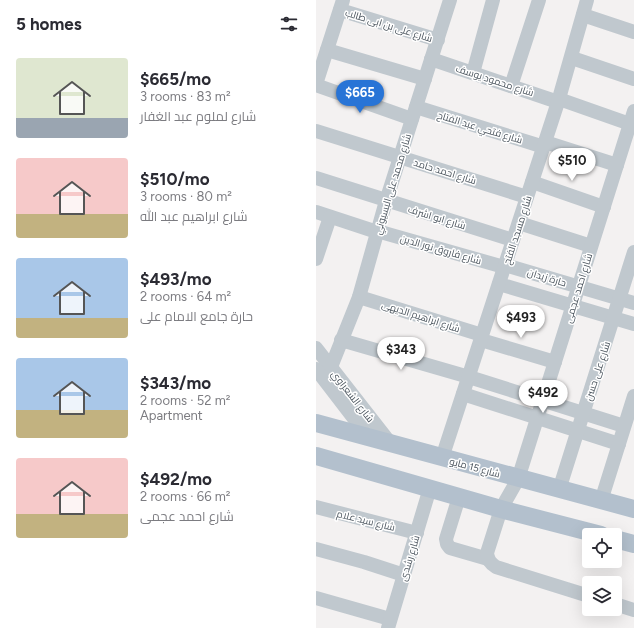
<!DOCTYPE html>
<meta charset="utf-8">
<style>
:root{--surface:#fff;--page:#f7f7f7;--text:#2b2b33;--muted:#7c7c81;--accent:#2874d6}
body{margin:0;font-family:Figtree,Cairo,sans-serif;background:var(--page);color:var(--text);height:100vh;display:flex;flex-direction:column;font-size:15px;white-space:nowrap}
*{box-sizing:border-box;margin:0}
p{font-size:13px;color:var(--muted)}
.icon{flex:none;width:22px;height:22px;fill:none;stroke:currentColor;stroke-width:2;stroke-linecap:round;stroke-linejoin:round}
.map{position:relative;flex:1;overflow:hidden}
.sheet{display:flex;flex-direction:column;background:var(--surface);width:316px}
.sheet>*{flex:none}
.buttons{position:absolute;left:266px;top:528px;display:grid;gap:8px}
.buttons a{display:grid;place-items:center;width:40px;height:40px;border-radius:4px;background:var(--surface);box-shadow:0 4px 16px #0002;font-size:20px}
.price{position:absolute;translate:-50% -34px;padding:0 9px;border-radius:14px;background:#fff;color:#222;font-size:13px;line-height:26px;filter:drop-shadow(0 1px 2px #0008)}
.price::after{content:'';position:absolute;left:50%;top:24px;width:12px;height:9px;margin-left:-6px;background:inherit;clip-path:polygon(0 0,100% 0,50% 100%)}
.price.active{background:var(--accent);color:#fff}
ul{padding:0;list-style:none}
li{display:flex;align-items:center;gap:12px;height:100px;padding:0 16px}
li span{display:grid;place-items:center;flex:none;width:112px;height:80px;border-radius:4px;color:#555}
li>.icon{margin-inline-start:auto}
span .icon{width:48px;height:48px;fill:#fffc;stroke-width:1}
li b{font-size:17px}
h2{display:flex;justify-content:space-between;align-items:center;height:48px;padding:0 16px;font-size:17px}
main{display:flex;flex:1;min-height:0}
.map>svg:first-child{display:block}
</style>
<main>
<section class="sheet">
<h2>5 homes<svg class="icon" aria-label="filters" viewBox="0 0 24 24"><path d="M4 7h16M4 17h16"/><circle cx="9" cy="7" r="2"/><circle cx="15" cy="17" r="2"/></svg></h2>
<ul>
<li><span style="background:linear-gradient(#dfe7d0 75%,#9aa5b1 0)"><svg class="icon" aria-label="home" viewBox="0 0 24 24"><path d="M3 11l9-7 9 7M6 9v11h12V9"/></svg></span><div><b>$665/mo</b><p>3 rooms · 83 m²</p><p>شارع لملوم عبد الغفار</p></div></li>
<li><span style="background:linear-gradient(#f6c9c9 70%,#c2b280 0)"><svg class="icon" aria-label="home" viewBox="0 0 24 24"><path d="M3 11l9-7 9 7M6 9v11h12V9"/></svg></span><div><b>$510/mo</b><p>3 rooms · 80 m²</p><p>شارع ابراهيم عبد الله</p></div></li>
<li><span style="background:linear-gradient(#a9c7e8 75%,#c2b280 0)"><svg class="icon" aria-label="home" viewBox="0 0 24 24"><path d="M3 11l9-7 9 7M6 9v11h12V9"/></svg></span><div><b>$493/mo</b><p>2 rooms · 64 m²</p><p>حارة جامع الامام على</p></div></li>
<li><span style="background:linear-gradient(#a9c7e8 65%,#c2b280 0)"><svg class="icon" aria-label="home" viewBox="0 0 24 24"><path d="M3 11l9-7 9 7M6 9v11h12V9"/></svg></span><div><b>$343/mo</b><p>2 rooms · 52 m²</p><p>Apartment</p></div></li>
<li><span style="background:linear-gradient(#f6c9c9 70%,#c2b280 0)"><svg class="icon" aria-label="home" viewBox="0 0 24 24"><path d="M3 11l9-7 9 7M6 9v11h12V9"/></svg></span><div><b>$492/mo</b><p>2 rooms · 66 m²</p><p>شارع احمد عجمى</p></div></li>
</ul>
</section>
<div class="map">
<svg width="318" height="628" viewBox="0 0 318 628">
<rect width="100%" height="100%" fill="#f3f1f1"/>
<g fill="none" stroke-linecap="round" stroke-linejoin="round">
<g stroke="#c0c8ce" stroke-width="14">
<polyline points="24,10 122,40"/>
<polyline points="267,15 318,32"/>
<polyline points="11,50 109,79"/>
<polyline points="256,58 318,79"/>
<polyline points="115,59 242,102"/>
<polyline points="157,73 177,0"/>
<polyline points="0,84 27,0"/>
<polyline points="0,85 96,119"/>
<polyline points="195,86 223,0"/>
<polyline points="243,99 314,124"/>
<polyline points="100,107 228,147"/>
<polyline points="0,131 211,197"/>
<polyline points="229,142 301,165"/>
<polyline points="0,178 197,240"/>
<polyline points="216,182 288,207"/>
<polyline points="0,212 61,232"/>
<polyline points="203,223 275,246"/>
<polyline points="61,231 188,267"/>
<polyline points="0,259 14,217"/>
<polyline points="189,265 318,303"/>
<polyline points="183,284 318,324"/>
<polyline points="43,297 166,335"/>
<polyline points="25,340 153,377 308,426"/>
<polyline points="165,340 239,362"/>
<polyline points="0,348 75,444"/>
<polyline points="15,367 43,297 70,201 134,0"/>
<polyline points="0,369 53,438"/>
<polyline points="147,394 303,444"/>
<polyline points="126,458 242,102 271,0"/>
<polyline points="243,490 318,252"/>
<polyline points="143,497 130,539 131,544 134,548 172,559"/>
<polyline points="285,501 318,396"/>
<polyline points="0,507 101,533"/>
<polyline points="0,549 48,562 88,575"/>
<path d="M273 596 180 567C174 563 172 560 171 553L185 509 202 479 318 111"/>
<polyline points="0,598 74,619"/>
<polyline points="299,604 318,610"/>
<polyline points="72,628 114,488"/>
</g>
<g stroke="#b3c0cd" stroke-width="18">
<polyline points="0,423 318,509"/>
<polyline points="0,456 192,511 285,535"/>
<polyline points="299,539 318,544"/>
</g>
</g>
<g text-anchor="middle" stroke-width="3" stroke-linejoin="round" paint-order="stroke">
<g font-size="10" fill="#4a545d" stroke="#fff">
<text transform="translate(73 25) rotate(17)" y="4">شارع على بن ابى طالب</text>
<text transform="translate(179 80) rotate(18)" y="4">شارع محمود يوسف</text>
<text transform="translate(164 127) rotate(17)" y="4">شارع فتحي عبد الفتاح</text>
<text transform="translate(129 171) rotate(17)" y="4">شارع احمد حامد</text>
<text transform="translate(76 184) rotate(-73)" y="4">شارع محمد على البسيوني</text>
<text transform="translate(121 217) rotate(17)" y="4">شارع ابو اشرف</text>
<text transform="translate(201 230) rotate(-72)" y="4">شارع مسجد الفتح</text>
<text transform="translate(125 249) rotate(16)" y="4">شارع فاروق نور الدين</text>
<text transform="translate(231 277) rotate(17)" y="4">حارة زيدان</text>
<text transform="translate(262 288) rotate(-73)" y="4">شارع احمد عجمى</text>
<text transform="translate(105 316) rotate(18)" y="4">شارع ابراهيم الديهى</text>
<text transform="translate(281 371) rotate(-72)" y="4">شارع على حسن</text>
<text transform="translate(37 396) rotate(52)" y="4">شارع الشعراوي</text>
<text transform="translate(159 467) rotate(15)" y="4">شارع 15 مايو</text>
<text transform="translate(50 520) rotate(14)" y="4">شارع سيد علام</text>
<text transform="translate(93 558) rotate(-73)" y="4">شارع رشدى</text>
</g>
</g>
</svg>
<div class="buttons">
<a><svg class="icon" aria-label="locate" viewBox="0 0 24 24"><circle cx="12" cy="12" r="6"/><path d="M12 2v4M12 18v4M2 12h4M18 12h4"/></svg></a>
<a><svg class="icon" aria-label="layers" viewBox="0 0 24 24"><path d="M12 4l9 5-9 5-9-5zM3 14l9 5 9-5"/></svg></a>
</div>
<b class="price active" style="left:44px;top:114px">$665</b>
<b class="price" style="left:256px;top:182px">$510</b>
<b class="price" style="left:205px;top:339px">$493</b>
<b class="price" style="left:85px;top:371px">$343</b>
<b class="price" style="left:227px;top:414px">$492</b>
</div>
</main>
